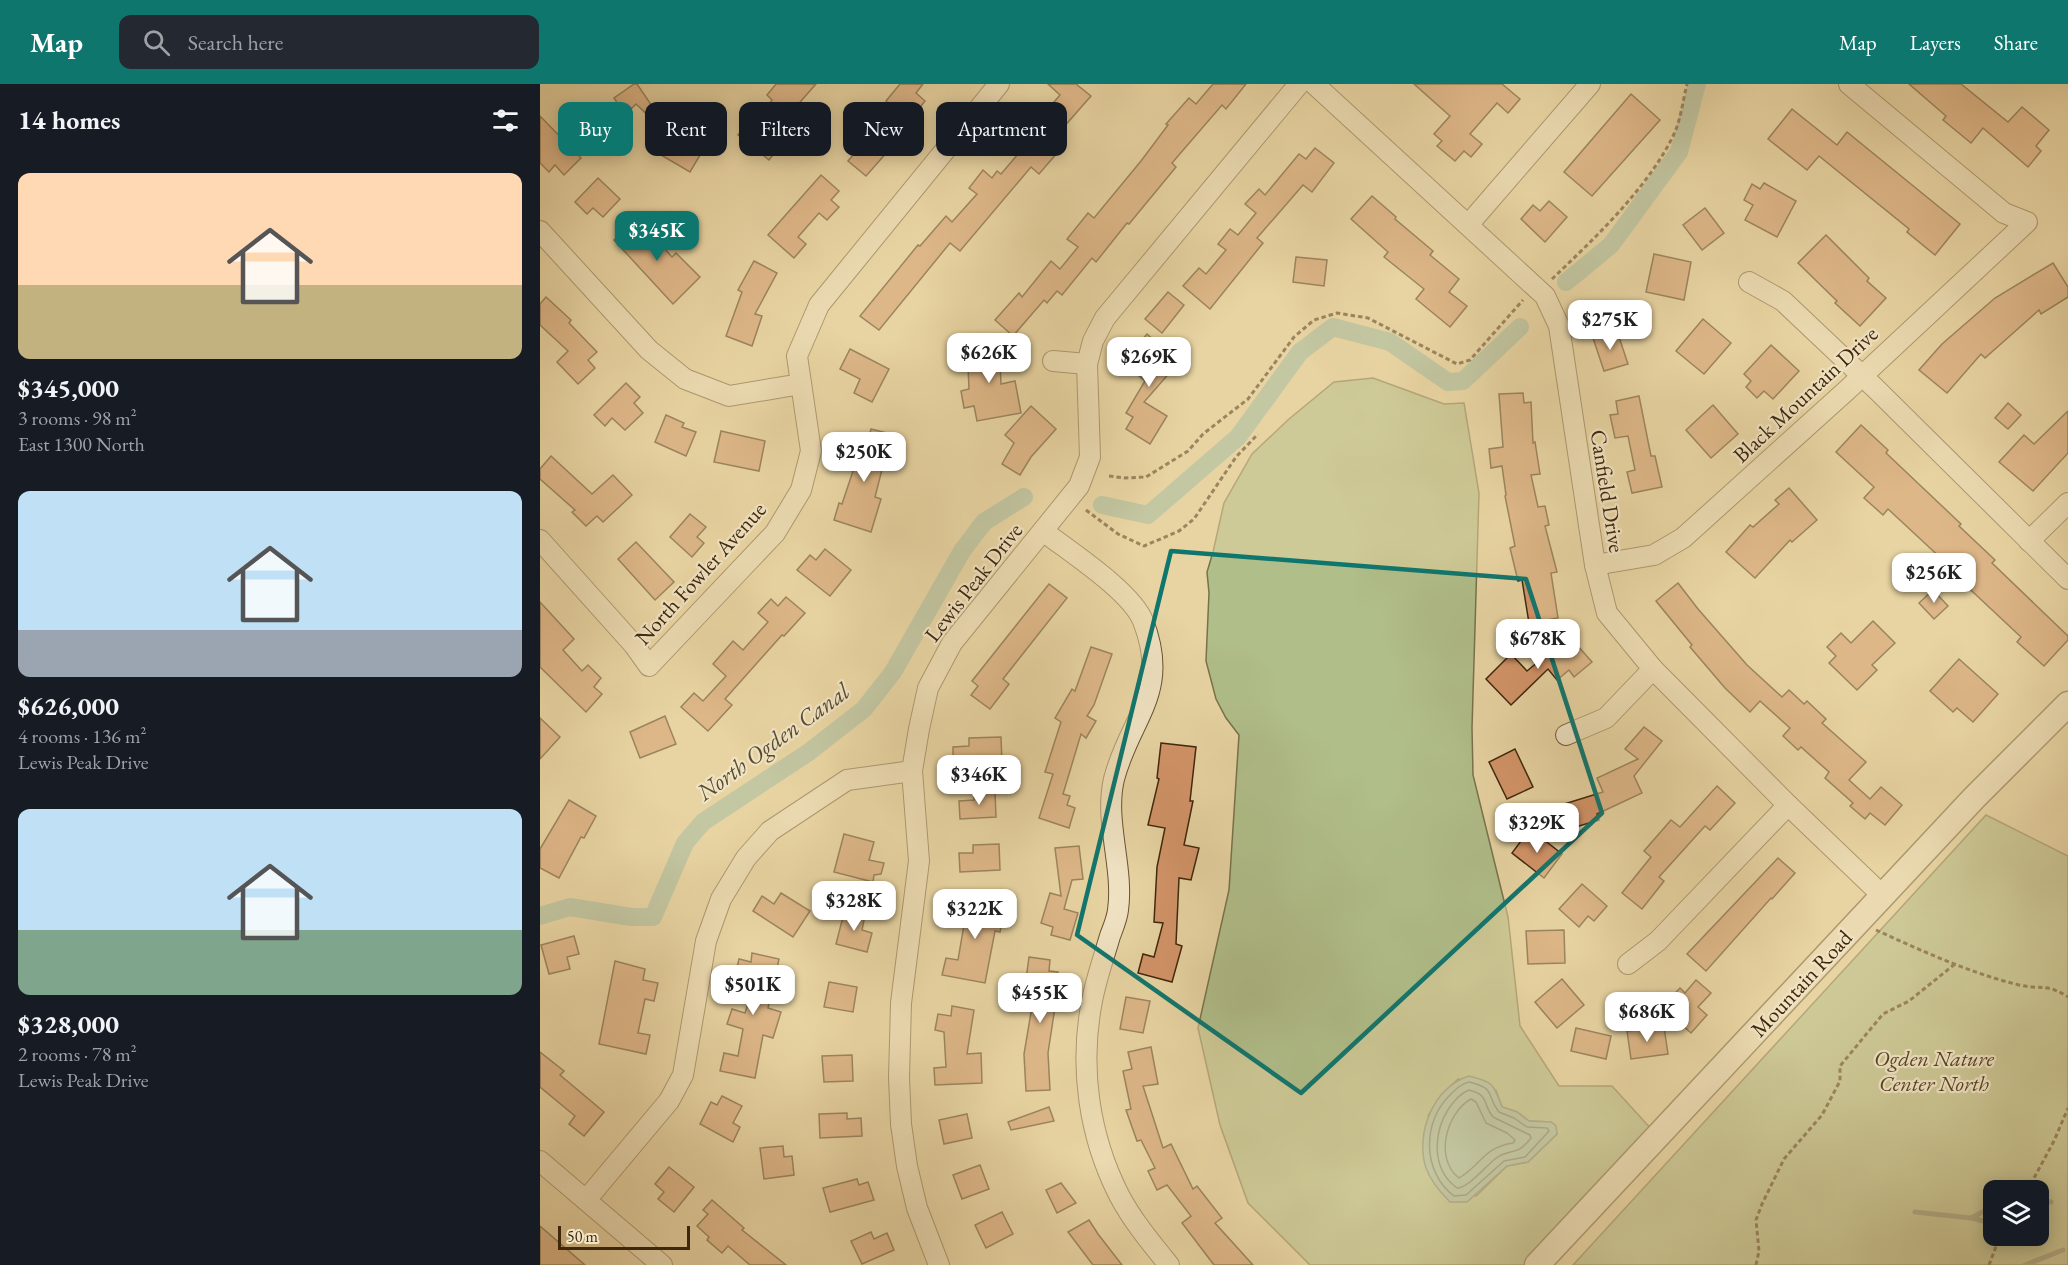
<!DOCTYPE html>
<meta charset="utf-8">
<style>
:root{--surface:#171b24;--page:#242831;--text:#f1f3f6;--muted:#9ea1a6;--accent:#0f766e}
body{margin:0;font-family:"EB Garamond",serif;background:var(--page);color:var(--text);height:100vh;display:flex;flex-direction:column;font-size:22px;white-space:nowrap}
*{box-sizing:border-box;margin:0}
p{font-size:20px;color:var(--muted)}
.icon{flex:none;width:33px;height:33px;fill:none;stroke:currentColor;stroke-width:2;stroke-linecap:round;stroke-linejoin:round}
.map{position:relative;flex:1;overflow:hidden}
.side{display:flex;flex-direction:column;background:var(--surface);width:540px}
.side>*{flex:none}
.top-card{position:absolute;left:18px;top:18px;width:570px;height:54px;display:flex;gap:12px}
.fabs{position:absolute;left:1443px;top:1096px;display:grid;gap:12px}
.fabs a{display:grid;place-items:center;width:66px;height:66px;border-radius:12px;background:var(--surface);box-shadow:0 3px 15px #0003;font-size:30px}
.scale{position:absolute;left:18px;bottom:15px;width:132px;box-sizing:border-box;padding-left:6px;border:3px solid #3f270c;border-top:0;font-size:16px;line-height:21px;white-space:nowrap;color:#3f270c;-webkit-text-stroke:4px #f0e3c3;paint-order:stroke}
.price{position:absolute;translate:-50% -51px;padding:0 14px;border-radius:12px;background:#fff;color:#222;font-size:20px;line-height:39px;filter:drop-shadow(0 2px 3px #0008)}
.price::after{content:'';position:absolute;left:50%;top:36px;width:18px;height:14px;margin-left:-9px;background:inherit;clip-path:polygon(0 0,100% 0,50% 100%)}
.price.current{background:var(--accent);color:#fff}
ul{padding:0;list-style:none}
li{display:grid;align-content:center;gap:12px;height:318px;padding:0 18px}
li span{display:grid;place-items:center;height:186px;border-radius:12px;color:#555}
li>.icon{margin-inline-start:auto}
span .icon{width:108px;height:108px;fill:#fffc;stroke-width:1}
li b{font-size:26px}
h2{display:flex;justify-content:space-between;align-items:center;height:72px;padding:0 18px;font-size:26px}
.tag{padding:0 21px;border-radius:12px;background:var(--surface);box-shadow:0 3px 15px #0003;font-size:21px;line-height:54px}
.tag.current{background:var(--accent);color:#fff}
header{display:flex;align-items:center;gap:36px;box-sizing:border-box;height:84px;padding:0 30px;background:var(--accent);color:#fff}
header strong{font-size:28px}
nav{display:flex;gap:33px;margin-inline-start:auto;font-size:21px}
.search{width:420px;height:54px;background:var(--page);display:flex;align-items:center;gap:15px;box-sizing:border-box;padding:0 21px;border-radius:12px;color:var(--muted);font-size:22px}
main{display:flex;flex:1;min-height:0}
.map>svg:first-child{display:block}
</style>
<header>
<strong>Map</strong>
<div class="search"><svg class="icon" aria-label="search" viewBox="0 0 24 24"><circle cx="10" cy="10" r="6"/><path d="M15 15l6 6"/></svg>Search here</div>
<nav><a>Map</a><a>Layers</a><a>Share</a></nav>
</header>
<main>
<section class="side">
<h2>14 homes<svg class="icon" aria-label="filters" viewBox="0 0 24 24"><path d="M4 7h16M4 17h16"/><circle cx="9" cy="7" r="2"/><circle cx="15" cy="17" r="2"/></svg></h2>
<ul>
<li><span style="background:linear-gradient(#ffd9b3 60%,#c2b280 0)"><svg class="icon" aria-label="home" viewBox="0 0 24 24"><path d="M3 11l9-7 9 7M6 9v11h12V9"/></svg></span><div><b>$345,000</b><p>3 rooms · 98 m²</p><p>East 1300 North</p></div></li>
<li><span style="background:linear-gradient(#bfe0f5 75%,#9aa5b1 0)"><svg class="icon" aria-label="home" viewBox="0 0 24 24"><path d="M3 11l9-7 9 7M6 9v11h12V9"/></svg></span><div><b>$626,000</b><p>4 rooms · 136 m²</p><p>Lewis Peak Drive</p></div></li>
<li><span style="background:linear-gradient(#bfe0f5 65%,#7fa58c 0)"><svg class="icon" aria-label="home" viewBox="0 0 24 24"><path d="M3 11l9-7 9 7M6 9v11h12V9"/></svg></span><div><b>$328,000</b><p>2 rooms · 78 m²</p><p>Lewis Peak Drive</p></div></li>
</ul>
</section>
<div class="map">
<svg width="1528" height="1181" viewBox="0 0 1528 1181">
<rect width="100%" height="100%" fill="#e8d4a3"/>
<filter id="stains"><feTurbulence type="fractalNoise" baseFrequency=".00333" numOctaves="4"/><feColorMatrix values="0 0 0 0 .2 0 0 0 0 .09 0 0 0 0 .02 0 0 0 .5 -.17"/></filter>
<radialGradient id="worn" r=".72"><stop offset=".6" stop-color="#630" stop-opacity="0"/><stop offset="1" stop-color="#630" stop-opacity=".3"/></radialGradient>
<g fill="#b0be8a" stroke="#78724b" stroke-width="1.5" fill-rule="evenodd">
<path d="M833 294 904 320 924 319 939 409 932 644 933 691 968 833 980 942 1019 1002H1072L1113 1047 987 1181H770L708 1119 680 1041 658 944 689 806 699 651 686 634 676 615 666 577 669 509 667 488 673 468 684 419 712 370 749 335 794 298ZM918 995 956 1006 962 1023 977 1028 989 1037 1011 1038 1017 1050 988 1078 967 1082 936 1112 888 1032 901 1011Z"/>
<path d="M1446 731 1528 772V1181H1033ZM1454 1107H1498V1152H1454Z"/>
</g>
<path fill="#98b8a3" stroke="#747e67" stroke-width="1.5" d="M929 992C953 998 953 999 962 1023L977 1028 989 1037 1011 1038 1016 1042 1017 1050 988 1078 967 1082 927 1118H910C900 1108 891 1098 886 1084 875 1050 893 1003 929 992Z"/>
<g fill="none" stroke-linecap="round" stroke-linejoin="round">
<g stroke="#6c7058" stroke-width="1.5">
<path d="M929 998C957 1005 945 1010 959 1028L974 1034 987 1043 1007 1044 1009 1047 985 1073 964 1077 926 1111 914 1112C882 1088 882 1038 910 1011 916 1005 921 1000 929 998Z"/>
<path d="M929 1006C950 1011 942 1020 953 1033L990 1051 991 1054C976 1074 970 1063 955 1075 945 1083 928 1104 917 1104 891 1085 893 1049 909 1024 914 1017 921 1009 929 1006Z"/>
<path d="M931 1015 936 1018 946 1039 967 1049 975 1056 973 1059C944 1063 940 1082 919 1094 894 1075 906 1029 931 1015Z"/>
</g>
<g stroke="#747e67" stroke-width="5">
<polyline points="1498,1115 1511,1118"/>
<polyline points="1375,1128 1431,1134 1454,1122"/>
<polyline points="1432,1134 1454,1140"/>
<polyline points="1485,1181 1523,1166"/>
</g>
<g stroke="#98b8a3" stroke-width="18">
<polyline points="1026,198 1071,161 1139,68 1157,0"/>
<polyline points="562,421 608,431 698,353 760,268 793,243 850,258 908,298 923,297 980,243"/>
<polyline points="0,832 30,823 91,833 113,833 145,759 163,738 269,668 324,625 353,588 422,467 444,438 484,413"/>
</g>
</g>
<g fill="#d39469" stroke="#3f270c" stroke-width="1.5">
<polygon points="94,0 97,0 121,35 116,39 96,20 85,31 74,14"/>
<polygon points="236,0 276,0 240,41 250,49 229,76 198,51 211,35 215,38 232,16 227,11"/>
<polygon points="360,0 383,0 376,9 385,17 370,36 346,17"/>
<polygon points="508,0 536,0 551,12 515,53 524,61 499,90 491,83 420,167 410,159 339,246 320,232 378,161 380,162 406,132 412,138 437,110 429,104 443,86 452,94 457,87 461,90 490,56 478,46 491,32 497,38 520,11"/>
<polygon points="673,0 706,0 686,25 682,21 632,79 636,83 589,140 587,139 556,178 552,174 522,211 517,207 507,219 504,216 473,252 455,236 479,209 482,213 511,177 520,185 538,163 527,155 548,129 554,134 601,77 628,41 626,40 649,14 656,20"/>
<polygon points="874,0 962,0 980,15 968,29 957,19 930,50 942,60 931,73 924,67 915,77 897,62 902,57 894,50 910,32"/>
<polygon points="1369,0 1421,0 1468,38 1482,23 1509,46 1496,62 1501,67 1488,83 1443,44 1431,59 1403,36 1406,32"/>
<polygon points="1091,10 1120,36 1052,112 1024,88"/>
<polygon points="1252,25 1297,61 1307,48 1420,140 1395,171 1367,148 1369,145 1279,72 1267,86 1228,55"/>
<polygon points="0,32 41,74 24,91 15,81 9,88 0,79"/>
<polygon points="134,50 163,66 150,88 121,71"/>
<polygon points="330,52 348,67 326,92 308,77"/>
<polygon points="775,64 794,79 772,108 763,101 717,154 723,159 670,225 643,202 659,184 666,190 686,166 678,160 690,145 698,151 716,129 705,120 719,105 725,111 759,70 766,75"/>
<polygon points="281,91 299,107 291,116 299,123 287,136 279,129 258,153 266,160 254,174 228,151"/>
<polygon points="58,94 80,115 63,133 53,124 47,130 35,118"/>
<polygon points="1224,99 1256,117 1237,153 1205,136 1213,121 1204,116 1212,100 1220,105"/>
<polygon points="832,112 856,133 855,135 893,167 890,171 919,195 909,208 927,222 910,243 876,215 884,205 844,173 848,168 811,135"/>
<polygon points="1009,117 1027,133 1005,158 981,135 993,121 1000,127"/>
<polygon points="1165,124 1184,149 1162,166 1143,141"/>
<polygon points="99,135 132,173 136,169 160,193 133,220 74,156"/>
<polygon points="1286,151 1329,194 1327,197 1346,214 1320,242 1295,219 1297,217 1258,179"/>
<polygon points="1114,170 1151,178 1144,216 1106,208"/>
<polygon points="756,173 787,176 784,202 753,198"/>
<polygon points="214,177 237,189 215,230 222,232 212,262 186,252 202,208 198,206"/>
<polygon points="1513,179 1528,203 1528,213 1501,230 1499,226 1445,274 1441,270 1407,309 1379,286 1402,260 1455,214"/>
<polygon points="628,208 644,221 622,249 605,235"/>
<polygon points="6,213 31,236 29,239 57,268 48,276 55,284 38,300 17,278 28,267 0,241 0,220"/>
<polygon points="1163,235 1191,259 1164,290 1136,267"/>
<polygon points="1077,247 1088,280 1064,287 1053,254"/>
<polygon points="607,250 639,278 604,318 627,332 610,360 586,345 593,333 586,329 605,297 592,286 603,273 594,265"/>
<polygon points="459,258 461,300 475,297 481,329 437,337 434,322 424,324 421,307 429,305 427,260"/>
<polygon points="1231,261 1259,287 1233,315 1224,307 1217,314 1206,303 1211,297 1204,290"/>
<polygon points="310,265 349,285 332,318 314,309 320,295 300,285"/>
<polygon points="86,299 100,313 94,319 103,329 85,346 72,334 65,342 54,331"/>
<polygon points="983,309 984,319 991,318 993,359 995,358 1000,390 991,391 998,423 1005,422 1009,441 1005,442 1017,488 1011,489 1018,534 989,539 982,496 978,497 970,464 975,462 965,412 966,411 962,382 951,384 949,365 963,363 959,310"/>
<polygon points="1099,312 1111,372 1115,372 1122,403 1092,409 1087,388 1095,386 1088,352 1075,354 1070,331 1078,330 1076,317"/>
<polygon points="1468,319 1481,331 1468,345 1455,334"/>
<polygon points="1173,321 1198,350 1171,374 1146,346"/>
<polygon points="491,322 516,345 491,373 480,391 462,380 474,359 465,351"/>
<polygon points="1528,327 1528,369 1493,407 1459,378 1484,351 1494,360"/>
<polygon points="126,331 144,339 142,343 156,348 146,372 115,358"/>
<polygon points="1321,341 1348,366 1346,369 1421,440 1419,442 1455,476 1452,479 1528,552 1528,556 1504,582 1477,558 1481,553 1419,495 1414,499 1399,485 1405,478 1348,425 1343,431 1324,414 1334,403 1296,368"/>
<polygon points="331,345 351,350 335,413 341,415 331,448 294,436 299,419 302,420 313,387 309,386 316,358 327,361"/>
<polygon points="181,347 225,357 219,387 174,378"/>
<polygon points="11,372 52,410 73,391 92,411 63,438 57,432 46,442 32,428 35,426 0,395 0,385"/>
<polygon points="1249,404 1277,436 1252,458 1250,456 1215,494 1186,468 1210,441 1213,443 1239,420 1235,416"/>
<polygon points="150,430 166,443 157,453 164,459 152,473 130,453"/>
<polygon points="96,458 134,498 115,516 78,475"/>
<polygon points="285,465 311,486 290,512 257,486 270,471 276,476"/>
<polygon points="1138,499 1158,525 1207,581 1242,613 1249,606 1264,620 1267,617 1286,635 1282,639 1326,678 1309,696 1330,715 1341,703 1362,721 1345,741 1330,729 1325,735 1310,722 1313,719 1285,694 1289,688 1261,663 1258,666 1243,652 1250,644 1220,617 1210,628 1185,604 1150,563 1152,561 1116,517"/>
<polygon points="509,500 527,514 463,595 469,600 450,625 431,611 438,602 432,597"/>
<polygon points="1393,506 1408,522 1394,535 1379,519"/>
<polygon points="246,513 265,529 244,552 242,551 185,615 192,621 168,647 141,623 154,609 163,617 186,592 173,580 193,557 203,566 228,538 218,529 231,515 238,522"/>
<polygon points="0,518 34,555 23,566 42,587 48,581 61,594 54,603 62,610 46,628 0,583"/>
<polygon points="1333,537 1355,559 1332,581 1337,586 1317,606 1289,579 1296,572 1287,563 1301,549 1311,559"/>
<polygon points="1029,552 1052,578 1034,593 1029,586 1017,596 1008,585 971,621 946,595 971,570 987,587"/>
<polygon points="551,563 572,570 554,621 547,632 556,637 546,654 541,650 523,710 530,712 527,721 535,724 529,744 499,734 513,690 505,688 521,638 515,634 532,605 535,607"/>
<polygon points="1419,575 1458,610 1433,638 1417,624 1413,628 1390,607"/>
<polygon points="125,632 136,660 100,674 90,648"/>
<polygon points="0,634 20,653 0,675"/>
<polygon points="1104,643 1122,657 1094,692 1102,709 1057,730 1059,736 1029,745 1021,721 1063,708 1057,694 1098,675 1085,665"/>
<polygon points="461,653 462,679 413,681 413,663 429,662 429,654"/>
<polygon points="621,659 656,663 650,717 653,717 644,761 659,764 651,796 639,794 636,860 642,862 632,898 598,889 603,870 614,873 623,839 614,838 617,783 625,744 608,741 619,695 617,694"/>
<polygon points="975,665 993,703 967,715 949,678"/>
<polygon points="1177,702 1195,719 1170,746 1165,742 1119,793 1124,797 1102,825 1082,809 1111,773 1104,767 1131,736 1140,743"/>
<polygon points="434,708 455,708 456,733 420,735 419,717 434,716"/>
<polygon points="29,716 56,732 44,754 41,753 19,794 0,784 0,765"/>
<polygon points="990,745 1022,770 1004,794 972,769"/>
<polygon points="304,750 334,758 329,776 344,779 341,790 334,791 333,798 294,788"/>
<polygon points="459,760 460,786 420,788 419,769 433,769 433,761"/>
<polygon points="539,762 543,795 532,796 524,825 538,829 530,856 511,851 513,843 501,839 510,809 521,812 515,764"/>
<polygon points="1238,774 1255,789 1232,815 1231,814 1166,887 1147,870"/>
<polygon points="1042,800 1067,822 1054,837 1048,832 1039,843 1019,825"/>
<polygon points="241,809 270,827 253,853 213,827 222,812 234,820"/>
<polygon points="425,814 465,822 460,848 455,847 445,899 402,891 406,874 418,876 424,841 412,838 416,821 424,823"/>
<polygon points="305,825 325,831 322,846 332,849 327,868 296,860"/>
<polygon points="1024,846 1025,879 988,880 986,847"/>
<polygon points="34,852 39,870 27,873 30,885 9,890 1,861"/>
<polygon points="212,869 239,875 228,924 241,928 233,954 223,951 215,994 180,987 184,969 198,972 203,945 187,940 192,925 205,929 215,897 195,892 199,875 211,878"/>
<polygon points="489,873 510,876 509,887 518,888 513,922 515,923 508,969 510,1006 486,1007 484,970 495,905 485,903"/>
<polygon points="75,877 105,885 103,896 118,899 114,917 105,915 98,949 110,951 106,970 59,960"/>
<polygon points="1022,895 1044,921 1017,944 995,918"/>
<polygon points="1156,896 1171,909 1158,923 1167,931 1151,949 1122,923 1140,904 1145,909"/>
<polygon points="289,898 317,903 313,928 284,923"/>
<polygon points="586,913 610,917 603,949 580,945"/>
<polygon points="412,922 434,926 427,970 441,969 442,999 395,1001 394,984 406,983 404,948 395,946 398,930 411,932"/>
<polygon points="1124,943 1128,970 1091,975 1087,947"/>
<polygon points="1036,944 1071,952 1066,975 1031,967"/>
<polygon points="611,963 618,1000 603,1002 623,1064 631,1060 653,1105 657,1102 682,1134 675,1139 713,1181 674,1181 642,1139 651,1132 627,1101 617,1106 608,1087 615,1084 601,1056 597,1057 586,1026 591,1025 583,987 592,985 588,968"/>
<polygon points="0,968 24,987 20,991 64,1028 44,1052 29,1040 35,1032 0,1003"/>
<polygon points="312,971 313,997 284,998 282,972"/>
<polygon points="182,1012 202,1022 193,1039 200,1043 193,1058 160,1040 171,1018 177,1021"/>
<polygon points="509,1023 514,1037 471,1046 468,1038"/>
<polygon points="307,1029 307,1035 321,1034 322,1052 280,1054 279,1030"/>
<polygon points="427,1030 432,1054 404,1060 399,1036"/>
<polygon points="243,1062 244,1073 252,1072 254,1091 224,1095 220,1064"/>
<polygon points="440,1081 449,1105 422,1115 413,1091"/>
<polygon points="129,1083 154,1103 134,1128 118,1115 124,1108 115,1100"/>
<polygon points="317,1095 319,1101 328,1098 334,1116 290,1128 283,1104"/>
<polygon points="521,1099 536,1119 517,1129 506,1106"/>
<polygon points="172,1116 204,1144 202,1146 246,1181 210,1181 188,1162 182,1169 167,1156 169,1153 157,1142 168,1130 163,1126"/>
<polygon points="462,1128 473,1150 446,1164 435,1141"/>
<polygon points="549,1136 558,1150 582,1181 553,1181 528,1148"/>
<polygon points="0,1142 45,1181 0,1181"/>
<polygon points="331,1148 334,1155 347,1149 354,1166 322,1180 311,1157"/>
</g>
<g fill="none" stroke-linecap="round" stroke-linejoin="round">
<defs>
<g id="minor">
<polyline points="774,0 1005,212 1019,242 1055,481 1067,529 1113,585 1248,721 1343,812"/>
<polyline points="928,141 1050,0"/>
<polyline points="0,147 109,266 145,295 189,312 261,300"/>
<polyline points="1209,198 1243,217 1335,304 1528,495"/>
<polyline points="513,277 547,280"/>
<path d="M503 447C530 468 591 507 603 537 631 609 590 633 574 695 564 737 584 783 578 826 577 835 573 844 570 852 564 873 556 895 552 917 539 983 549 1052 579 1111 592 1136 611 1159 629 1181"/>
<polyline points="0,456 94,561 109,582 235,449 261,406 271,367 257,272 279,221 459,0"/>
<polyline points="1489,457 1528,419"/>
<polyline points="1055,481 1114,471 1143,454 1306,307 1487,138 1464,129 1309,0"/>
<polyline points="1026,651 1066,634 1113,585"/>
<polyline points="1088,880 1118,857 1248,721"/>
<polyline points="0,1077 122,1181"/>
<polyline points="46,1116 129,1017 143,991 166,857 181,815 206,774 230,747 307,696 372,687"/>
<polyline points="399,1181 377,1124 367,1082 361,1040 359,994 361,919 379,777 372,687 379,645 388,604 412,559 539,402 550,373 547,280 553,257 565,234 759,0"/>
</g>
<polyline id="tertiary" points="997,1181 1434,714 1528,620"/>
</defs>
<use href="#minor" stroke="#695232" stroke-width="22"/>
<use href="#tertiary" stroke="#695232" stroke-width="27"/>
<g stroke="#3f270c" stroke-width="3" stroke-dasharray="4.5 3" stroke-linecap="butt">
<path d="M1012 195C1055 154 1109 103 1134 50 1141 35 1143 16 1147 0"/>
<polyline points="569,392 585,394 606,393 648,367 663,350 708,315 754,253 774,236 797,229 828,234 917,280 930,276 983,216"/>
<polyline points="546,426 578,450 604,462 639,447 654,435 696,373 718,350"/>
<path d="M1336 846C1382 867 1430 889 1479 901 1501 906 1507 899 1528 913"/>
<polyline points="1487,1107 1514,1057 1528,1024"/>
<polyline points="1216,1181 1219,1167 1216,1136 1222,1120 1244,1075 1282,1031 1300,997 1300,982 1343,930 1369,917 1415,880"/>
<polyline points="1449,1181 1460,1152"/>
</g>
<use href="#minor" stroke="#f0e3c3" stroke-width="20"/>
<use href="#tertiary" stroke="#f0e3c3" stroke-width="24"/>
</g>
<path d="M0 0H1528V1181H0ZM631 467 986 495 1062 729 761 1009 537 851Z" fill="#e8d4a3" fill-opacity=".55" fill-rule="evenodd"/>
<path fill="none" stroke="#0f766e" stroke-width="4.5" stroke-linejoin="round" d="M631 467 986 495 1062 729 761 1009 537 851Z"/>
<g text-anchor="middle" stroke-width="4.5" stroke-linejoin="round" paint-order="stroke">
<g font-size="22" fill="#3f270c" stroke="#f0e3c3">
<text transform="translate(1265 310) rotate(-43)" y="8">Black Mountain Drive</text>
<text transform="translate(1068 407) rotate(81)" y="8">Canfield Drive</text>
<text transform="translate(160 489) rotate(-48)" y="8">North Fowler Avenue</text>
<text transform="translate(433 498) rotate(-52)" y="8">Lewis Peak Drive</text>
<text transform="translate(1261 899) rotate(-47)" y="8">Mountain Road</text>
</g>
<g font-size="22" font-style="italic" fill="#564525" stroke="#f0e3c3">
<text x="1394" y="982">Ogden Nature<tspan x="1394" dy="25">Center North</tspan></text>
</g>
<g font-size="24" font-style="italic" fill="#554b32" stroke="#f0e3c3">
<text transform="translate(233 658) rotate(-36)" y="8">North Ogden Canal</text>
</g>
</g>
<rect width="100%" height="100%" filter="url(#stains)"/>
<rect width="100%" height="100%" fill="url(#worn)"/>
</svg>
<div class="fabs">
<a><svg class="icon" aria-label="layers" viewBox="0 0 24 24"><path d="M12 4l9 5-9 5-9-5zM3 14l9 5 9-5"/></svg></a>
</div>
<div class="scale">50 m</div>
<b class="price current" style="left:117px;top:178px">$345K</b>
<b class="price" style="left:1070px;top:267px">$275K</b>
<b class="price" style="left:449px;top:300px">$626K</b>
<b class="price" style="left:609px;top:304px">$269K</b>
<b class="price" style="left:324px;top:399px">$250K</b>
<b class="price" style="left:1394px;top:520px">$256K</b>
<b class="price" style="left:998px;top:586px">$678K</b>
<b class="price" style="left:439px;top:722px">$346K</b>
<b class="price" style="left:997px;top:770px">$329K</b>
<b class="price" style="left:314px;top:848px">$328K</b>
<b class="price" style="left:435px;top:856px">$322K</b>
<b class="price" style="left:213px;top:932px">$501K</b>
<b class="price" style="left:500px;top:940px">$455K</b>
<b class="price" style="left:1107px;top:959px">$686K</b>
<div class="top-card">
<a class="tag current">Buy</a>
<a class="tag">Rent</a>
<a class="tag">Filters</a>
<a class="tag">New</a>
<a class="tag">Apartment</a>
</div>
</div>
</main>
